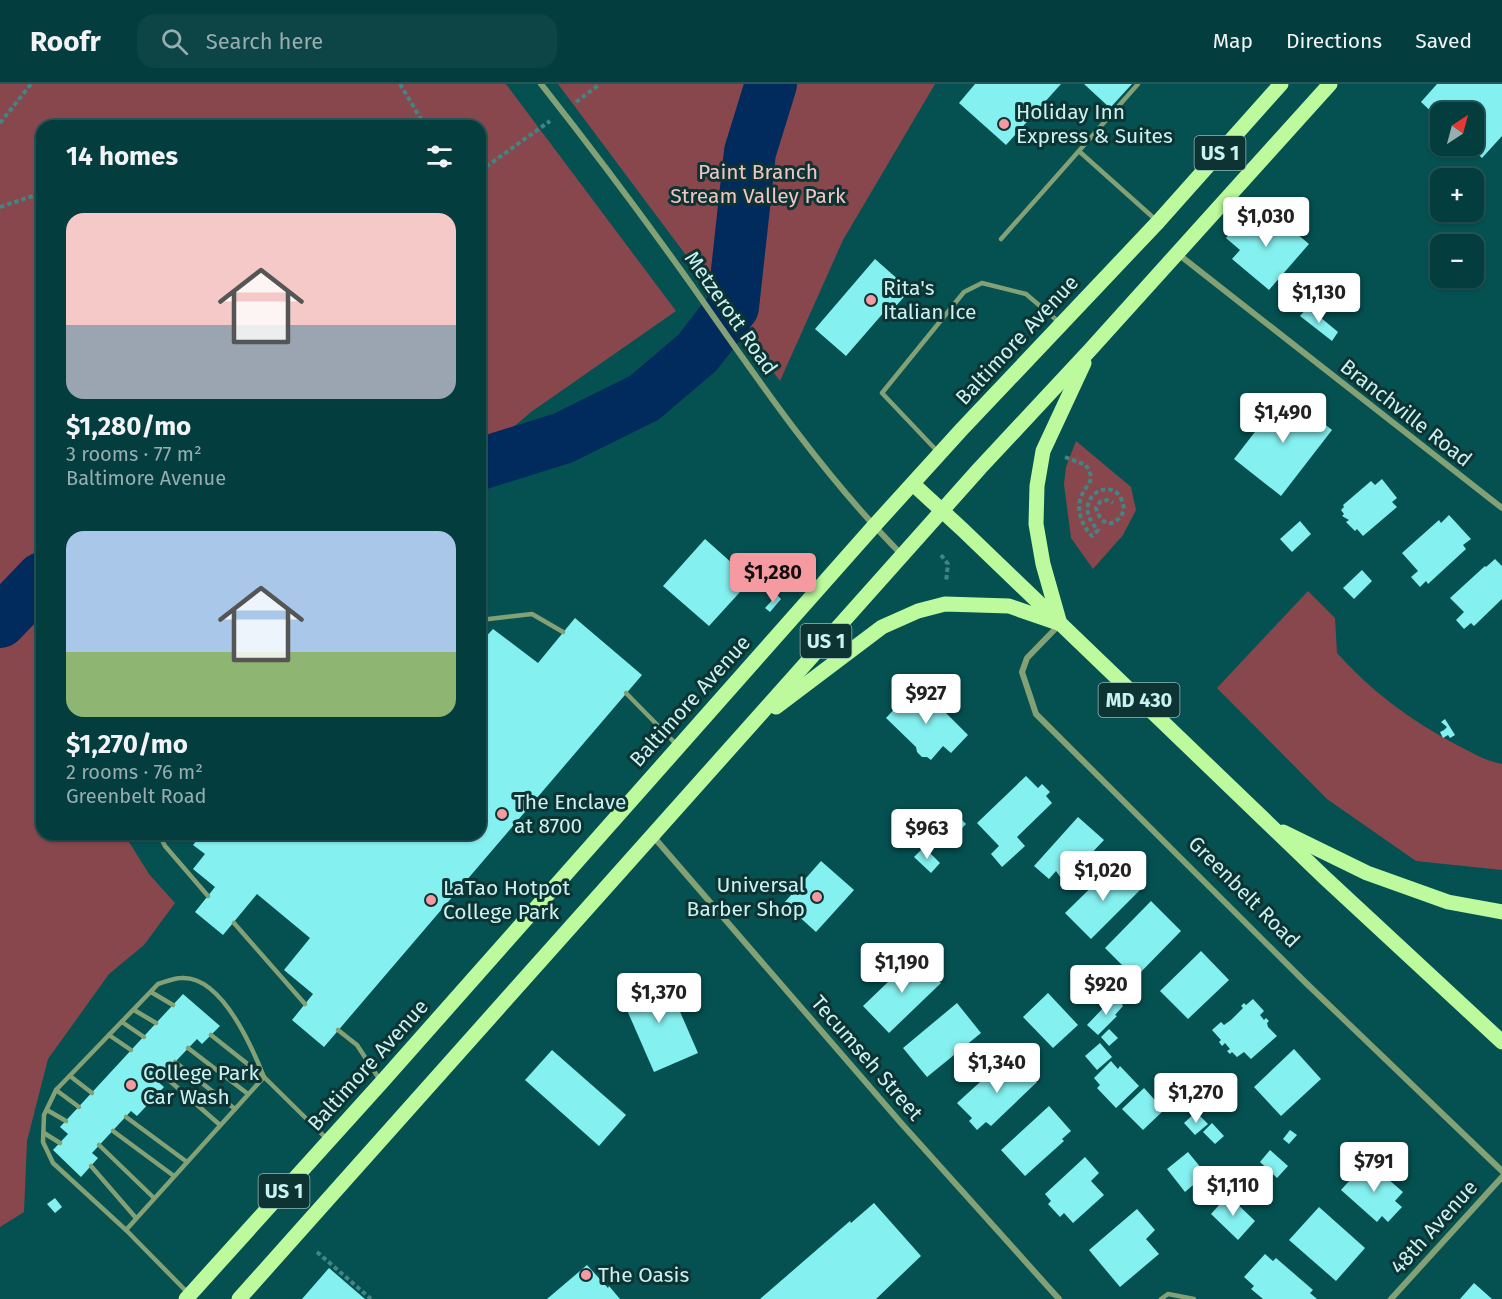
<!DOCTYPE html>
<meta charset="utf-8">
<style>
:root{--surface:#043d3e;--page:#0d4445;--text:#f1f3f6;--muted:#97aeb0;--line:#255658;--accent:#f49aa0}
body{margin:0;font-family:"Fira Sans",sans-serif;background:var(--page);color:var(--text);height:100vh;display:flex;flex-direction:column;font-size:22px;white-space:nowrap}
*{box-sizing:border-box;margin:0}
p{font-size:20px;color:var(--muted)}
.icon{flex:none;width:33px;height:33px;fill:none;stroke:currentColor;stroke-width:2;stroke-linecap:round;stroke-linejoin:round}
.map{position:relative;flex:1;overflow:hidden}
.sheet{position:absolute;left:36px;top:36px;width:450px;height:720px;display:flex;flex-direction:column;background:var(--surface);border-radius:18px;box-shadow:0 2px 4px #0004,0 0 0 2px var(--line)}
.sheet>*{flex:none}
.needle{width:39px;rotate:36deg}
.buttons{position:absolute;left:1430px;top:18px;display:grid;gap:12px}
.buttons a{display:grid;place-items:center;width:54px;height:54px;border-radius:12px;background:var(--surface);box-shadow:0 2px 4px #0004,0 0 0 2px var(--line);font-size:30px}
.price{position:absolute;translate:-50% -51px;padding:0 14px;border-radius:6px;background:#fff;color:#222;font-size:20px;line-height:39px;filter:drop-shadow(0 2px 3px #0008)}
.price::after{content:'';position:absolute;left:50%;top:36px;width:18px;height:14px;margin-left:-9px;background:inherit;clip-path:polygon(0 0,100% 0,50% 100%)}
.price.active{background:var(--accent);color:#111}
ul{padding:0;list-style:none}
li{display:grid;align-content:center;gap:12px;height:318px;padding:0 30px}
li span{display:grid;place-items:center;height:186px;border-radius:18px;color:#555}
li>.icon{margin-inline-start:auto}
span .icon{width:108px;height:108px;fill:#fffc;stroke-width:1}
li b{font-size:26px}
h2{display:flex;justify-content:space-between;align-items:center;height:72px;padding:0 30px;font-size:26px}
header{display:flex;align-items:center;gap:36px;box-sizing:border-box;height:84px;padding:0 30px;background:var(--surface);border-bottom:2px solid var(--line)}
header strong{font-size:28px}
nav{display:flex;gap:33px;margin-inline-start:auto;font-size:21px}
.search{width:420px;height:54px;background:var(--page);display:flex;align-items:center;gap:15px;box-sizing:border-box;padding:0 21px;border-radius:18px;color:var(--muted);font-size:22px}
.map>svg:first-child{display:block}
</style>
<header>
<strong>Roofr</strong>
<div class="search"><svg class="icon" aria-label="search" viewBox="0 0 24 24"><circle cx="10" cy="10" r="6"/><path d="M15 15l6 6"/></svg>Search here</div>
<nav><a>Map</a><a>Directions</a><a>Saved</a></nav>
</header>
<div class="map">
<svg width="1502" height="1215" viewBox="0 0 1502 1215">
<rect width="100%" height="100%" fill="#055152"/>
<g fill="#88474d">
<polygon points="0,0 506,0 676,227 531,328 480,372 480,42 42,42 42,750 124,750 149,790 175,819 144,861 109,890 48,975 27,1057 24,1128 0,1143"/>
<polygon points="558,0 935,0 843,156 780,297"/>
<polygon points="1076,357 1131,403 1136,426 1123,451 1093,485 1071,454 1064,400 1066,383"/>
<path d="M1308 507 1335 534 1337 569C1371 607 1410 636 1455 660 1471 668 1485 677 1502 680V786L1416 777 1327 715 1217 604Z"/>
</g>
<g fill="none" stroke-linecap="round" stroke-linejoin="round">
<g stroke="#002b5c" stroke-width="52">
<polyline points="480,380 563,354 644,314 697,269 733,223 750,68 771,0"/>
<polyline points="0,538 42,494"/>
</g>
</g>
<g fill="#85f0f0">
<polygon points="975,0 1061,0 1006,61 959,19"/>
<polygon points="1084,0 1132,0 1110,24"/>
<polygon points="1437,0 1502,0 1502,52 1482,74 1469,62 1473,62 1473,28 1440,28 1440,36 1421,18"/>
<polygon points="1248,128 1263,140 1272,129 1309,160 1269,206 1232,175 1240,166 1226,154"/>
<polygon points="875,175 910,206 889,230 885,227 846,272 815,245"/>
<polygon points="1308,223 1338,248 1332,257 1300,232"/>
<polygon points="1285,309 1332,346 1281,412 1234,375"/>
<polygon points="1382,395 1397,414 1392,418 1397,423 1363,452 1357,445 1355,447 1346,438 1349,436 1342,432 1344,430 1341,426 1344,423 1343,421 1371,397 1375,401"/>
<polygon points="1449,431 1471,455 1463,461 1466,465 1428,500 1426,497 1420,503 1411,493 1418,487 1402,469 1439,436 1441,439"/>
<polygon points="1300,437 1311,450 1292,468 1280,455"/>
<polygon points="705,455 751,496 709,542 663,502"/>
<polygon points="1495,475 1502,482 1502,515 1474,542 1471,539 1464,545 1456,536 1464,528 1450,514 1485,482 1486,483"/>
<polygon points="1362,486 1372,497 1354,515 1343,504"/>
<polygon points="777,511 781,515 770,528 765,524"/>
<polygon points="575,534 642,591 324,963 292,936 313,910 284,886 310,854 257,810 223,851 195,828 215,803 193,785 205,770 193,761 202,750 480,750 480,559 493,545 538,579"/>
<polygon points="915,603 935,622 937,620 968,651 951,669 943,662 931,676 927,673 922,673 917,668 916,663 886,634"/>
<polygon points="1445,635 1455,651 1450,654 1448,651 1443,654 1440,648 1444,646 1447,643 1441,638"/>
<polygon points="1026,692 1038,704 1042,700 1050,708 1046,712 1052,719 1017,753 1025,762 1002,783 991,770 999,762 977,739"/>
<polygon points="955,729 966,740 953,754 941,743"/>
<polygon points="1078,733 1104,756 1068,794 1066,793 1061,794 1056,787 1049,795 1034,782"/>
<polygon points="924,763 940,779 931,789 914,773"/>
<polygon points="821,777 854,806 816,848 784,819"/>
<polygon points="1115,780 1140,806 1091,855 1065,829"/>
<polygon points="1151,817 1181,847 1135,894 1105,864"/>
<polygon points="1201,867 1229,896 1188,935 1160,907"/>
<polygon points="915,872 941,899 889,949 863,922"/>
<polygon points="664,891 698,969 654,988 620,910"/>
<polygon points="1048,909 1078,941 1053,964 1023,933"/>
<polygon points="183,910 220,942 202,960 197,955 157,997 164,1003 137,1032 131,1027 92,1069 98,1074 81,1093 53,1066 68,1050 60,1043"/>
<polygon points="1116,914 1119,914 1123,918 1122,920 1123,922 1115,931 1117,932 1098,951 1087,941 1105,922 1107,923"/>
<polygon points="1253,915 1264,927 1260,931 1264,936 1266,934 1269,937 1267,939 1268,943 1277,952 1251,975 1244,968 1237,973 1232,968 1230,970 1227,967 1230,965 1225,959 1222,962 1219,958 1221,956 1212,946 1221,938 1224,941 1231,936 1243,924 1241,922 1244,919 1246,921"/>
<polygon points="957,919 981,949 927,993 903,964"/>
<polygon points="1109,945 1118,954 1109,962 1101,953"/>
<polygon points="1100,959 1112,973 1097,986 1085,972"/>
<polygon points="1294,965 1321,995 1281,1032 1254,1003"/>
<polygon points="552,966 626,1031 599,1062 525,996"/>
<polygon points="1017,976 1037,998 991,1042 986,1038 977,1046 969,1037 972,1034 957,1019 1002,978 1008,984"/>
<polygon points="1111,977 1118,985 1120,982 1139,1002 1116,1024 1097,1004 1100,1001 1094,994"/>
<polygon points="1144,1004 1164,1026 1143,1046 1122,1025"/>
<polygon points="1049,1022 1071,1047 1062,1055 1064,1057 1025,1092 1001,1066"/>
<polygon points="1196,1028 1208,1040 1195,1051 1184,1039"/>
<polygon points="1212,1039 1224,1052 1215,1060 1203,1048"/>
<polygon points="1290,1046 1297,1051 1289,1060 1283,1055"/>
<polygon points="1270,1066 1288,1082 1277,1094 1260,1078"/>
<polygon points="1188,1068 1206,1090 1185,1108 1167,1085"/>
<polygon points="1085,1073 1099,1089 1091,1097 1104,1111 1073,1139 1064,1129 1060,1133 1048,1120 1051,1117 1045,1110"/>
<polygon points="1367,1077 1403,1108 1395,1117 1402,1123 1388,1138 1382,1132 1377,1138 1341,1106"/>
<polygon points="1228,1111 1255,1137 1238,1156 1211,1130"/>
<polygon points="55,1114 62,1123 55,1129 47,1120"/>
<polygon points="874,1119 921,1172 876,1215 760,1215 850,1137 851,1139"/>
<polygon points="1319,1123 1365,1164 1336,1197 1289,1156"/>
<polygon points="1137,1125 1155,1146 1146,1155 1159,1170 1120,1203 1089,1166"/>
<polygon points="1265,1170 1273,1177 1276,1174 1313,1206 1310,1209 1317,1215 1263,1215 1251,1205 1254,1202 1244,1193"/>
<polygon points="587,1181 608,1204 609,1202 620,1215 547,1215"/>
<polygon points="329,1184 365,1215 302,1215"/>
<polygon points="1474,1199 1492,1215 1460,1215"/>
</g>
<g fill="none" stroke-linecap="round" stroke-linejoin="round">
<g stroke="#438484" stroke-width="4" stroke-dasharray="4.5 3" stroke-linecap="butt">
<polyline points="400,0 425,42"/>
<polyline points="576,18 600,0"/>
<polyline points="0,39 31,0"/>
<polyline points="480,87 550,37"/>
<polyline points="0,123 42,109"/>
<path d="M1065 373 1086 381C1088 385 1091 390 1091 394 1090 400 1086 403 1084 407 1074 423 1081 440 1092 452L1098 446C1065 412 1121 385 1124 426 1116 444 1102 444 1096 424L1100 418 1107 416 1113 419"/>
<polyline points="941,471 948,480 946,498"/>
<polyline points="317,1168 371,1215"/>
</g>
<g stroke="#83a174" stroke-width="4.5">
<polyline points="1080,68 1156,136"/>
<polyline points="1001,155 1138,0"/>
<polyline points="938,368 882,309 964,208 982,199 1026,210 1060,239"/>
<polyline points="480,536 532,530 563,548"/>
<polyline points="626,609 677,661"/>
<polyline points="159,750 165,762 208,812"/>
<polyline points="234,839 305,920"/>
<polyline points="151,908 173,921"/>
<polyline points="134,926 156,939"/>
<polyline points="122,938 144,953"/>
<polyline points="338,946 357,961 380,996"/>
<polyline points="109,951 131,966"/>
<polyline points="211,951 264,993 327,1055"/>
<polyline points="188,964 248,1010"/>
<polyline points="175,978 235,1025"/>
<polyline points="163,991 220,1041"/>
<polyline points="70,992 92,1009"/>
<polyline points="56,1006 79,1023"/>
<polyline points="47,1026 66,1037"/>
<polyline points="126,1033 187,1078"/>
<polyline points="113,1047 174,1092"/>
<polyline points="44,1049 60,1059"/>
<polyline points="99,1061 154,1114"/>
<polyline points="91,1082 136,1134"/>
<polyline points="126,1146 264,993"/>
<path d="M187 1208 126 1146 53 1079 43 1058 44 1031 56 1006 158 900C165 898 174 894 181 894 221 891 252 963 264 993"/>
<polyline points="1161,1215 1168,1210 1194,1215"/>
</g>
<g stroke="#83a174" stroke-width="6">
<path d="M541 0C593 66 644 134 693 203 758 296 822 390 902 471"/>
<polyline points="1178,170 1502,424"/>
<polyline points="1060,540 1027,574 1022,588 1036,630 1306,899 1502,1087"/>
<polyline points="652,751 901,1039 1059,1215"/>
<polyline points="1391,1215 1502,1093"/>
</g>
<g stroke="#bcfa9d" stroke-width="15">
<polyline points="913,400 963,446 1324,793 1502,958"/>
<polyline points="1060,540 1043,480 1036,440 1037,402 1043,367 1084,279"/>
<polyline points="776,623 882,543 918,527 945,520 1009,522 1055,538"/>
<polyline points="1283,748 1367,789 1448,818 1502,828"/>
<polyline points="186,1215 381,999 874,442 962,345 1158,138 1281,0"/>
<polyline points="239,1215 980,384 1090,266 1330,0"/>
</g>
</g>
<g fill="#f49aa0" stroke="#0e3333" stroke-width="2">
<circle cx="1004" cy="40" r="6"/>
<circle cx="871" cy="216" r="6"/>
<circle cx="502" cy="730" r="6"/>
<circle cx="817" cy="813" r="6"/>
<circle cx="431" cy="816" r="6"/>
<circle cx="131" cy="1001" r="6"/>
<circle cx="586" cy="1191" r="6"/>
</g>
<g text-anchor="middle" stroke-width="6" stroke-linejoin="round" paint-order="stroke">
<g fill="#0e3333" stroke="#92b9b9" stroke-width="1.5">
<rect x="1194.5" y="52" width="51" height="34" rx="4.5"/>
<rect x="800.5" y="540" width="51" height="34" rx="4.5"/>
<rect x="1098.5" y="599" width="81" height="34" rx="4.5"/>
<rect x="258.5" y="1090" width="51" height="34" rx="4.5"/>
</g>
<g font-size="20" font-weight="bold" fill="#caf2f2">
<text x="1220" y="76">US 1</text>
<text x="826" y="564">US 1</text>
<text x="1139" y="623">MD 430</text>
<text x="284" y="1114">US 1</text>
</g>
<g font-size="21" fill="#caf2f2" stroke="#0e3333" text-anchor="start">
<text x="1016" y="35">Holiday Inn<tspan x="1016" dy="24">Express &amp; Suites</tspan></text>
<text x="883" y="211">Rita's<tspan x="883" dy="24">Italian Ice</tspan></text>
<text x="514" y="725">The Enclave<tspan x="514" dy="24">at 8700</tspan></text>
<text x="805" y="808" text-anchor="end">Universal<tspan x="805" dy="24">Barber Shop</tspan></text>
<text x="443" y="811">LaTao Hotpot<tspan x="443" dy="24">College Park</tspan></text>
<text x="143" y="996">College Park<tspan x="143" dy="24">Car Wash</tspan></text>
<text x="598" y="1198">The Oasis</text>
</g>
<g font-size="21" fill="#f1c4c5" stroke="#0e3333">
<text x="758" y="95">Paint Branch<tspan x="758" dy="24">Stream Valley Park</tspan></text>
</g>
<g font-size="21" fill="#caf2f2" stroke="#0e3333">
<text transform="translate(731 229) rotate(55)" y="7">Metzerott Road</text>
<text transform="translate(1017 256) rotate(-47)" y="7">Baltimore Avenue</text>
<text transform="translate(1406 329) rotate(38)" y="7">Branchville Road</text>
<text transform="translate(690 617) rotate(-48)" y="7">Baltimore Avenue</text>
<text transform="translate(1244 808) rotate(45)" y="7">Greenbelt Road</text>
<text transform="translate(867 974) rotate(49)" y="7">Tecumseh Street</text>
<text transform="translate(368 981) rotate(-48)" y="7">Baltimore Avenue</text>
<text transform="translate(1434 1143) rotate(-48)" y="7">48th Avenue</text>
</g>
</g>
</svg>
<div class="buttons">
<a><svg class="needle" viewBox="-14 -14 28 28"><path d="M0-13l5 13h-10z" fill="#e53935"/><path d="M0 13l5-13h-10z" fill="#97aeb0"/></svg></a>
<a>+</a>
<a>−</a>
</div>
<b class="price" style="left:1266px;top:164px">$1,030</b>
<b class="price" style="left:1319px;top:240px">$1,130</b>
<b class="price" style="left:1283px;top:360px">$1,490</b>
<b class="price active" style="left:773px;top:520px">$1,280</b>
<b class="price" style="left:926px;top:641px">$927</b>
<b class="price" style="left:927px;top:776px">$963</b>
<b class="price" style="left:1103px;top:818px">$1,020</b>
<b class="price" style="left:902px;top:910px">$1,190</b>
<b class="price" style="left:1106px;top:932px">$920</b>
<b class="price" style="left:659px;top:940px">$1,370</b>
<b class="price" style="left:997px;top:1010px">$1,340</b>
<b class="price" style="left:1196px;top:1040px">$1,270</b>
<b class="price" style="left:1374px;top:1109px">$791</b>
<b class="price" style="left:1233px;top:1133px">$1,110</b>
<section class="sheet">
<h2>14 homes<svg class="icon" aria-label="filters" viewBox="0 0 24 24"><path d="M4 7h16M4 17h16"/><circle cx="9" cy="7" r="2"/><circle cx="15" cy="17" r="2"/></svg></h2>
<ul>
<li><span style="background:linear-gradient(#f6c9c9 60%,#9aa5b1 0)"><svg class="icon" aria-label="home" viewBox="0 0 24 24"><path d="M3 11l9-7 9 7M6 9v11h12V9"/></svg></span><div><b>$1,280/mo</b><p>3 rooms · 77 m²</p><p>Baltimore Avenue</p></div></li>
<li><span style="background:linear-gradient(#a9c7e8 65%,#8fb573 0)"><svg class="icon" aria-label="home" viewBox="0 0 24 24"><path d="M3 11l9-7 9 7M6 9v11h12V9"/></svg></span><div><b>$1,270/mo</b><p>2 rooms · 76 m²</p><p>Greenbelt Road</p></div></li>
</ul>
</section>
</div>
